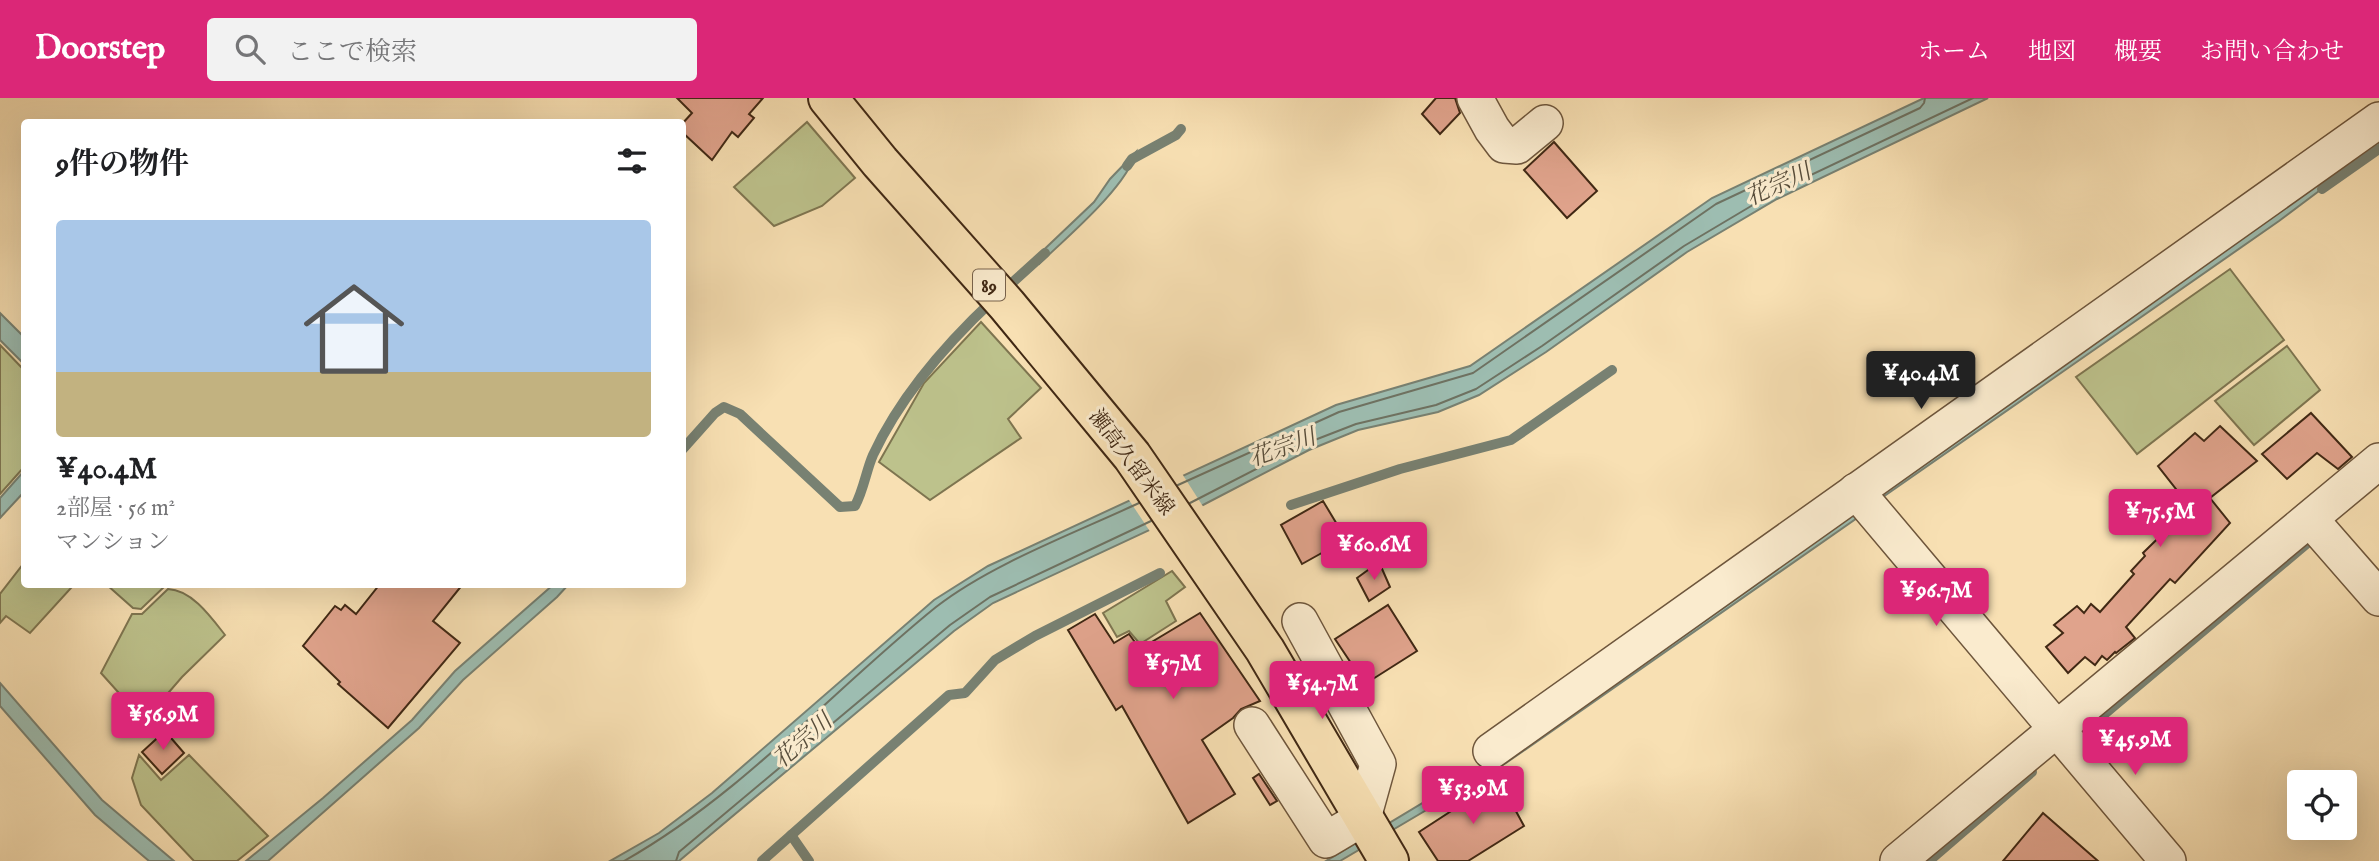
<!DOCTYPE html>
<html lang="ja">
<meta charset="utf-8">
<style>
:root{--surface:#fff;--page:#f2f2f2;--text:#202124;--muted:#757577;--accent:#db2777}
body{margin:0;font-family:"IM FELL English","Noto Serif JP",serif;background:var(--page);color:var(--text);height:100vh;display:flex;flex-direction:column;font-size:26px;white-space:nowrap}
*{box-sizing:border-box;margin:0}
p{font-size:23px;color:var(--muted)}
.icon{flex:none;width:38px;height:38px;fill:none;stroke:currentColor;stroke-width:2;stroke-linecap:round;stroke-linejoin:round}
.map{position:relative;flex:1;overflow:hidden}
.details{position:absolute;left:21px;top:21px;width:665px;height:469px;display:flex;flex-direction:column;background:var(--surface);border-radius:7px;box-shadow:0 7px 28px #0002}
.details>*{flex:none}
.tools{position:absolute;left:2287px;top:672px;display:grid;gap:14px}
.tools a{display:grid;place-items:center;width:70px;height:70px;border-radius:7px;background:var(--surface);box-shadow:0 7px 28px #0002;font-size:35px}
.price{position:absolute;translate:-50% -60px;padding:0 16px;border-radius:7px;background:var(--accent);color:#fff;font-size:23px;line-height:46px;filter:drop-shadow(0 2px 4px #0008)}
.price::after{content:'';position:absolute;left:50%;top:42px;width:21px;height:16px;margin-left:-10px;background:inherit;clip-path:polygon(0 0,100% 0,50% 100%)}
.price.selected{background:#222;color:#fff}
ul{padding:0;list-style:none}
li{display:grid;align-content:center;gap:14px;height:371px;padding:0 35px}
li span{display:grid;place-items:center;height:217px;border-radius:7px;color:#555}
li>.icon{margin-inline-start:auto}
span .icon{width:126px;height:126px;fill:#fffc;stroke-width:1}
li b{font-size:30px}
h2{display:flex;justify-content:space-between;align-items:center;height:84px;padding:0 35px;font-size:30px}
header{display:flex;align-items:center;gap:42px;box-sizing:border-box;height:98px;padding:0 35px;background:var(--accent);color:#fff}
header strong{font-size:33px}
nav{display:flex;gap:38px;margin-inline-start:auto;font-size:24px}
.search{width:490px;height:63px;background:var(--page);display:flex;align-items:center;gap:18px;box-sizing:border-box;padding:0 24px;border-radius:7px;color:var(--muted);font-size:26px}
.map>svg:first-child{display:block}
</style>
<header>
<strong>Doorstep</strong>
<div class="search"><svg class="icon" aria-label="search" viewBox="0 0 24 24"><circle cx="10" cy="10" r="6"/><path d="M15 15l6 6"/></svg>ここで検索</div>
<nav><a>ホーム</a><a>地図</a><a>概要</a><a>お問い合わせ</a></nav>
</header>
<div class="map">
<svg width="2379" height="763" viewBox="0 0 2379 763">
<rect width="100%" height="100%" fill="#f8e0b3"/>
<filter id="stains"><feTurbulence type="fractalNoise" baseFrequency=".00286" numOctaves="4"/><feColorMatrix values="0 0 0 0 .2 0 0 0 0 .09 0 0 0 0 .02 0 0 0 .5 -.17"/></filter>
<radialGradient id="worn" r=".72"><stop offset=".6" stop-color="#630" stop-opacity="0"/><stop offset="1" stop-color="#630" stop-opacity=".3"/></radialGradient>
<g fill="#bdc28c" stroke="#7e7550" stroke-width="2">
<polygon points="807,24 855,80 822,108 774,128 734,89"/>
<polygon points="2230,171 2284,242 2137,356 2076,279"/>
<polygon points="981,224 1041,290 1008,321 1021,340 930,402 879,364 924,285"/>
<polygon points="0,247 24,272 24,369 0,396"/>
<polygon points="2287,248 2320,292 2254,347 2215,303"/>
<polygon points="24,465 24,486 66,487 71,490 30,535 6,518 0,525 0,496"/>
<polygon points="1172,473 1185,489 1166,503 1176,523 1140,546 1129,533 1117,539 1103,515"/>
<polygon points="107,487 166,487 141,511 133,510"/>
<path d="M168 491C192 492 211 519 225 537L182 579 144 623 101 575 132 516H142Z"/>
<polygon points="139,657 161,682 189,657 268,738 237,763 194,763 141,707 132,680"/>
</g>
<g fill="#9dbdb1" stroke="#788172" stroke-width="2">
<polygon points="1924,0 1988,0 1777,101 1687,154 1546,254 1479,297 1438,314 1358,332 1309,352 1203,407 993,505 954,533 679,763 610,763 659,735 712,695 934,502 988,468 1336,307 1470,268 1712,100"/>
<polygon points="2379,43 2379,51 2367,57 2279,123 1880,401 1877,394"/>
<path d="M1136 54C1127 89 1066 140 1039 166L1033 162 1094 104 1110 81Z"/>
<polygon points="0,215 24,239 24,266 0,242"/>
<polygon points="24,373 24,394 0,420 0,400"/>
<polygon points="1853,413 1860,418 1506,665 1340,763 1326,763 1494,662"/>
<polygon points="554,486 568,487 557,499 463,582 419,630 268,763 246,763 323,700 412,622 455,573"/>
<polygon points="0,585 102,702 174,763 149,763 95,717 0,608"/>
</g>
<polygon fill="#f8e0b3" points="1181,374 1204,410 1151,435 1127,399"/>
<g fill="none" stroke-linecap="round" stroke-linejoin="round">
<g stroke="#6e7262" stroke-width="2">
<polyline points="1178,387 1339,314 1473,275 1716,106 1920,10 1924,5 1925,0"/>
<polyline points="1190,405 1307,345 1356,326 1436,307 1476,291 1542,248 1684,148 1773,95 1973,0"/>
<path d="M624 763C741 697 832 593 936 509 991 466 1075 435 1139 405"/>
<polyline points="676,763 679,754 950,527 990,499 1151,423"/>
</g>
<g stroke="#788172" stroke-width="10">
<polyline points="1127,68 1132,61 1176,37 1181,31"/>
<polyline points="2322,91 2379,51"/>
<polyline points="1004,192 1045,155"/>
<path d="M682 352 715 315 724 309 740 316 840 409 855 408C864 391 866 373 873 357 901 297 946 246 993 202"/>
<polyline points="1291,407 1400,371 1511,342 1612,272"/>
<polyline points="2082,635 2310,443"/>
<polyline points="791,737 809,763"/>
<polyline points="762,763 949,597 965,595 995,562 1035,538 1160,475"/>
<polyline points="1929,763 2032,674"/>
</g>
</g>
<g fill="#e0a38c" stroke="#402814" stroke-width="2">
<polygon points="677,0 763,0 749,16 754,20 738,39 732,34 712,62 682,34 682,26 692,15"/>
<polygon points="1436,0 1455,0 1460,15 1440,36 1422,16"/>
<polygon points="1554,44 1597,93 1567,120 1524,72"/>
<polygon points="2311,315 2352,359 2338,371 2317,355 2287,381 2262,356"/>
<polygon points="2220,328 2257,363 2210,400 2230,425 2175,485 2170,481 2126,529 2135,540 2116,555 2115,554 2107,562 2102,558 2095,567 2085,559 2068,575 2046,549 2063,535 2054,527 2077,508 2084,515 2091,506 2100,514 2134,476 2131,473 2145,458 2143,455 2190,409 2158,368 2195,335 2204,343"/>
<polygon points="1323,403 1338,428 1327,436 1336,447 1302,466 1281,427"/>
<polygon points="1379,464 1390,489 1369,503 1357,480"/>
<polygon points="380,486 463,486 433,523 460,545 388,630 338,586 340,584 303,548 335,508 341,512 345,507 356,516"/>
<polygon points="1388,507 1417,553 1365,586 1335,541"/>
<polygon points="1200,515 1260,603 1241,611 1233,620 1202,642 1235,696 1188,725 1122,608 1116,612 1068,532 1095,516 1114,545 1129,536 1140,551"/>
<polygon points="165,633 184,655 162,676 142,654"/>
<polygon points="1259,676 1277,703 1270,707 1253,680"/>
<polygon points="1499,682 1524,728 1468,763 1438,763 1419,734"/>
<polygon points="2043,715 2098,763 2003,763"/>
</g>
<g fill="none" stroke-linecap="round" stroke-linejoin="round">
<defs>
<g id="street">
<polyline points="1475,0 1492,31 1504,47 1517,48 1545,25"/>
<polyline points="1856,393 2168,763"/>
<polyline points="2310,421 2379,500"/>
<polyline points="1252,627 1326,742 1363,720 1378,666 1300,523"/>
<polyline points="1491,653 2379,22"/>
<polyline points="1898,763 2379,363"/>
</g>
<polyline id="primary" points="828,0 880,64 1007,207 1132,358 1265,552 1389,763"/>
</defs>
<use href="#street" stroke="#6e563c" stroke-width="38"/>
<use href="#primary" stroke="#402814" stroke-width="42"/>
<use href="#street" stroke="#faebce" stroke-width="35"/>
<use href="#primary" stroke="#f8e0b3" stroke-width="38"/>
</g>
<g text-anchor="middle" stroke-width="6" stroke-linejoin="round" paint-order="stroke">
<rect fill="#faebce" stroke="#78624c" stroke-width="2" x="973" y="171.5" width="32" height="31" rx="5"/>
<g font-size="19" font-weight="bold" fill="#402814">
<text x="989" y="194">89</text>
</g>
<g font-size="21" fill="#402814" stroke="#faebce">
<text transform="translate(1132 364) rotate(53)" y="7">瀬高久留米線</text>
</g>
<g font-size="23" font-style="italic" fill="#574d3b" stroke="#faebce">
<text transform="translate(1778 86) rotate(-25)" y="8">花宗川</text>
<text transform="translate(1282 349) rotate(-20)" y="8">花宗川</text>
<text transform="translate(802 642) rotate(-41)" y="8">花宗川</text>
</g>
</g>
<rect width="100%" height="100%" filter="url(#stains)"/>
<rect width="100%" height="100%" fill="url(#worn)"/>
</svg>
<div class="tools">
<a><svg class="icon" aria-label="locate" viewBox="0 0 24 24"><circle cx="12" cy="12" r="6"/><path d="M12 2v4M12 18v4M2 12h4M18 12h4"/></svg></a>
</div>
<b class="price selected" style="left:1921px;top:313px">¥40.4M</b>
<b class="price" style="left:2160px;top:451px">¥75.5M</b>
<b class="price" style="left:1374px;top:484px">¥60.6M</b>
<b class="price" style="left:1936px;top:530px">¥96.7M</b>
<b class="price" style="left:1173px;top:603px">¥57M</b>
<b class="price" style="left:1322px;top:623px">¥54.7M</b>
<b class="price" style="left:163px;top:654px">¥56.9M</b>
<b class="price" style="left:2135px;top:679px">¥45.9M</b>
<b class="price" style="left:1473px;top:728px">¥53.9M</b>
<section class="details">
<h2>9件の物件<svg class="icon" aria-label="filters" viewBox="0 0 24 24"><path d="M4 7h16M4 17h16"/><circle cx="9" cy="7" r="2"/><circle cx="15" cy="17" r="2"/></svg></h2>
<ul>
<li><span style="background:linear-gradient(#a9c7e8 70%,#c2b280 0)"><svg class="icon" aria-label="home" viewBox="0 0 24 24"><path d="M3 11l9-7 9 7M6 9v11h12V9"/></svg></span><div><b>¥40.4M</b><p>2部屋 · 56 m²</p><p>マンション</p></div></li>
</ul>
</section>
</div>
